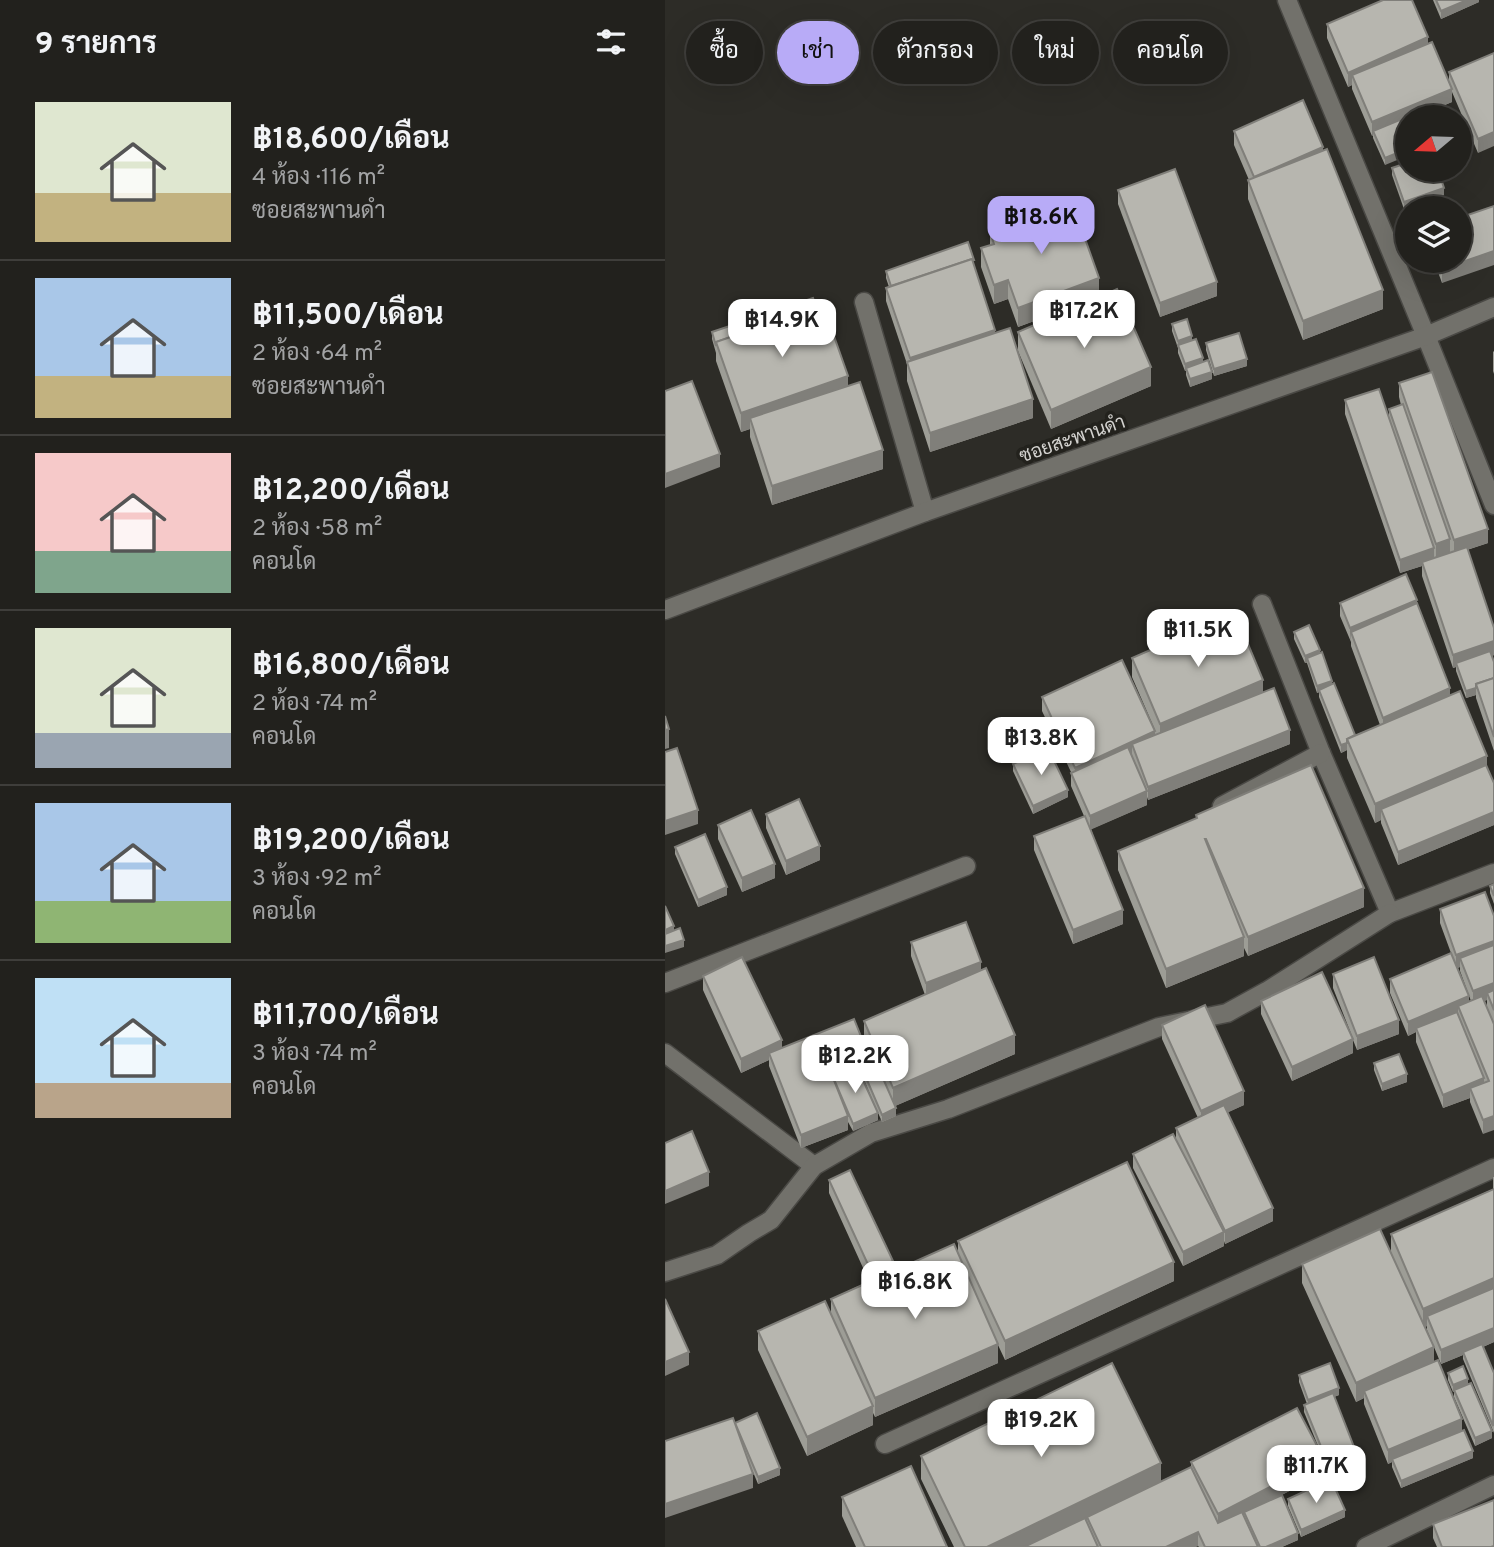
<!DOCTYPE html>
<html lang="th">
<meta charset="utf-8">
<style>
:root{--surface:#22211d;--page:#2e2e2a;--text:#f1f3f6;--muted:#a2a3a4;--line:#3f3e3b;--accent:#b8abf7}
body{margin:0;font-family:Overpass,Sarabun,sans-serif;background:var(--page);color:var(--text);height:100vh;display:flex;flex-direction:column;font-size:26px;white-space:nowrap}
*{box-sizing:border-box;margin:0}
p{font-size:23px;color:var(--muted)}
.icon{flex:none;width:38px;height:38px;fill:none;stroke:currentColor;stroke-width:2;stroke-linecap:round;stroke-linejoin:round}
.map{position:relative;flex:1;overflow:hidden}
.drawer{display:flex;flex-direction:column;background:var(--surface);width:665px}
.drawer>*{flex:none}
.banner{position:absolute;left:21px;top:21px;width:665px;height:63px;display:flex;gap:14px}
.needle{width:46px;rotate:251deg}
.tools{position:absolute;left:730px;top:105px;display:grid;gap:14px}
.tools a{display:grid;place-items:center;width:77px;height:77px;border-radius:50%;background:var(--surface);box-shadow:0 7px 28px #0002,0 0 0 2px var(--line);font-size:35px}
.price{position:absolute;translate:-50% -60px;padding:0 16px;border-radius:14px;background:#fff;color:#222;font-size:23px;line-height:46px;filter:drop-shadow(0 2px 4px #0008)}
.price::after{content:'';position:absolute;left:50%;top:42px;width:21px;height:16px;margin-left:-10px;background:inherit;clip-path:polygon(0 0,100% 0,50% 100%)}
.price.on{background:var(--accent);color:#111}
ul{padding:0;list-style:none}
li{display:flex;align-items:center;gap:21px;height:175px;padding:0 35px}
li+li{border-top:2px solid var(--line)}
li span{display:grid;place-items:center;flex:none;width:196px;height:140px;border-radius:0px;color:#555}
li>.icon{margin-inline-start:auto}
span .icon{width:84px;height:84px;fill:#fffc;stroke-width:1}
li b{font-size:30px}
h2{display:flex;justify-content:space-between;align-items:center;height:84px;padding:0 35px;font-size:30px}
.tag{padding:0 24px;border-radius:32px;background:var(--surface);box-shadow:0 7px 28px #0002,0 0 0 2px var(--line);font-size:24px;line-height:63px}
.tag.on{background:var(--accent);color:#111}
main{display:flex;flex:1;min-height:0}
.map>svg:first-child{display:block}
</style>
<main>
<section class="drawer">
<h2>9 รายการ<svg class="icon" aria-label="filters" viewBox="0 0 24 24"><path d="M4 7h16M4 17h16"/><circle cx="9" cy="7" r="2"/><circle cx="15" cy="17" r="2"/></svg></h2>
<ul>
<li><span style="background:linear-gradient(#dfe7d0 65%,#c2b280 0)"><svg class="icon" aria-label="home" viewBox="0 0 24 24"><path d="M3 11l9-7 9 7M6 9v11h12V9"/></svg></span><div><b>฿18,600/เดือน</b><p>4 ห้อง · 116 m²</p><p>ซอยสะพานดำ</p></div></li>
<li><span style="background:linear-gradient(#a9c7e8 70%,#c2b280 0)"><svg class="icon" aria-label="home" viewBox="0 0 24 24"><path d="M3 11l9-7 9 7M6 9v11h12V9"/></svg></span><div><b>฿11,500/เดือน</b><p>2 ห้อง · 64 m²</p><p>ซอยสะพานดำ</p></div></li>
<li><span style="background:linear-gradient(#f6c9c9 70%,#7fa58c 0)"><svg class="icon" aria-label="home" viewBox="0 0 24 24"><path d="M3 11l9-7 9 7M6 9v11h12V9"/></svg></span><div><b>฿12,200/เดือน</b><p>2 ห้อง · 58 m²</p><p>คอนโด</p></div></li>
<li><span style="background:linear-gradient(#dfe7d0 75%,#9aa5b1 0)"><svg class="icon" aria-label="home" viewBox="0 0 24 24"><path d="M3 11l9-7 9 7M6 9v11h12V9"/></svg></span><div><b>฿16,800/เดือน</b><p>2 ห้อง · 74 m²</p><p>คอนโด</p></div></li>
<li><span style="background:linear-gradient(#a9c7e8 70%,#8fb573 0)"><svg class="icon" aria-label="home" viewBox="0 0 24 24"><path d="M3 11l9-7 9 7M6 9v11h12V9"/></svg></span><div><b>฿19,200/เดือน</b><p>3 ห้อง · 92 m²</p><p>คอนโด</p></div></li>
<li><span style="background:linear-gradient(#bfe0f5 75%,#b9a48a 0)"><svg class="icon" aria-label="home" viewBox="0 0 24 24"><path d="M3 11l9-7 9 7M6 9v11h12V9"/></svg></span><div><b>฿11,700/เดือน</b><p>3 ห้อง · 74 m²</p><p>คอนโด</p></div></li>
</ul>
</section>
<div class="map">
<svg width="829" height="1547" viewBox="0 0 829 1547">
<rect width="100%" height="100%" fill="#2d2c27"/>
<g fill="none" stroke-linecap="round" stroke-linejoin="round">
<defs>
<g id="minor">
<polyline points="622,0 761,336 829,505"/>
<polyline points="199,302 260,512"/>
<polyline points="597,604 656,753 725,913 829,873"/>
<polyline points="0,610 260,512 761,336 829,307"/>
<polyline points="557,806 656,753"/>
<polyline points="0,983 301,866"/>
<polyline points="0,1053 149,1166"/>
<polyline points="0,1272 52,1255 84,1233 106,1220 149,1166 206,1133 283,1109 494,1027 562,1013 602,991 725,913"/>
<polyline points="220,1444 829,1168"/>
<polyline points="701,1547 829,1485"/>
</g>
</defs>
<use href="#minor" stroke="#4a4945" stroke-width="21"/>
<use href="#minor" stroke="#72716b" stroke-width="18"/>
</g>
<g fill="#9d9d96" fill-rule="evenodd">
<polygon points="768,0 814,0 814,2 776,19"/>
<polygon points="662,24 763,43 784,82 784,72 829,53 813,153 787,92 787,102 751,117 742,117 720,165 708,138 708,135 707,136 687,89 687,85 683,87 662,38"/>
<polygon points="569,131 658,150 718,309 638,340 583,199 583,180 584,180 569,145"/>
<polygon points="727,168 779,195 739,209 727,175"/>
<polygon points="453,190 552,296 495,317 453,204"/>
<polygon points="325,232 434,297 353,327 343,299 329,304 316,267 316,248 325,245"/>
<polygon points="769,261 794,261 777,283"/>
<polygon points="309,266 330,333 368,418 265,452 242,381 242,364 221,301 221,288 224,287 221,278 221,271"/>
<polygon points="507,324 527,341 547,379 525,387 521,375 521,371 520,371 513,353 513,348 507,331"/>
<polygon points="47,332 183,386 218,469 107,505 85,437 85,429 76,432 51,361 51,353 47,339"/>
<polygon points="353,332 486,386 386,429 353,351"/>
<polygon points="541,343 582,366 549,376 541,350"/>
<polygon points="829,351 829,374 828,371 828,352"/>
<polygon points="734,383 823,543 802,550 829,628 829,655 827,656 829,662 829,751 811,698 811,695 801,698 791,671 791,667 788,668 757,576 757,566 735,573 680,414 680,400 724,418 724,409 736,405 734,397"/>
<polygon points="675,603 752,604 785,695 822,767 829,783 829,825 733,865 716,823 716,820 710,823 682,758 682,750 676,753 654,697 654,692 652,693 642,663 640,663 629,639 629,632 655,653 667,684 690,735 715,725 686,646 686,642 675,616"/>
<polygon points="467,658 598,692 625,744 483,800 482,797 482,805 426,829 458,924 408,944 369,850 369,836 419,816 406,786 406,772 377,711 377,697 490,730 467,677"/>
<polygon points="348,764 403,797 368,814 348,771"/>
<polygon points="101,814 155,860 121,875 101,828"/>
<polygon points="531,815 699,907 583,956 579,948 579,956 501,988 453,870 453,851 531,819"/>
<polygon points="53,825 110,878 77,892 53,839"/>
<polygon points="10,847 62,895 33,907 10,854"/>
<polygon points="829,884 829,904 825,893 825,886"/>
<path d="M775 909 829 916V1024L822 1007V1000L819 1001 829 1024 818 1134 805 1102V1098L778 1108 751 1042V1032L743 1036 725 993V979L786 953 775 923ZM795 967V971L806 1001H804L792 968Z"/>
<polygon points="246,942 316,970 350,1054 230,1106 231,1116 217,1122 196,1073 196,1071 194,1072 213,1120 188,1131 183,1122 183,1130 136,1148 104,1066 104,1060 76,1073 38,990 38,976 117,1048 203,1063 208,1061 199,1040 199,1021 260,995 246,956"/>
<polygon points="668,974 734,1034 692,1050 688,1040 688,1053 627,1081 596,1014 596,1001 687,1036 668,988"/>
<polygon points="497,1025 579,1105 563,1112 608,1221 560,1244 559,1241 559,1246 518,1266 468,1168 468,1154 511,1141 511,1128 533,1118 497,1039"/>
<polygon points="709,1063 742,1082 717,1091 709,1070"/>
<polygon points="828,1177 829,1177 829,1342 818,1347 829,1373 829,1433 798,1359 798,1355 776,1364 762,1330 762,1326 760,1327 769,1362 808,1458 736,1488 727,1467 727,1462 723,1464 699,1404 699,1398 691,1402 637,1283 637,1264 726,1253 726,1234 828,1189"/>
<polygon points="164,1180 228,1271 293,1253 293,1241 509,1281 340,1360 333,1345 333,1363 210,1417 208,1413 208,1425 142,1456 93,1350 93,1331 166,1313 166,1299 204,1281 164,1193"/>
<polygon points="783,1373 803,1384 827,1438 810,1446 789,1397 789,1392 788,1392 783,1380"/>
<polygon points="634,1375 674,1395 669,1397 689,1454 661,1466 659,1460 659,1473 611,1498 633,1540 617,1547 534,1547 533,1546 530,1547 289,1547 256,1479 256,1456 496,1481 526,1467 526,1462 658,1458 639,1412 639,1405 642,1404 634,1382"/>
<polygon points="70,1425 115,1475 93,1484 80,1453 88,1488"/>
<polygon points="177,1497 282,1547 191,1547 177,1516"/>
<polygon points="623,1499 680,1517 636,1537 623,1506"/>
<polygon points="768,1524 829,1547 772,1547 768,1538"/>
</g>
<g fill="#807f7a">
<polygon points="802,0 814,0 814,2 776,19 776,11"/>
<polygon points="763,37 763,51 687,75 687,85 683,87 683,73"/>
<polygon points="787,89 787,102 751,117 742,117 708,131 708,135 707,136 707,122"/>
<polygon points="829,132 829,146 813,153 813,139"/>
<polygon points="658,147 658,160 589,177"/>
<polygon points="742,149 742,156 720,165 720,158"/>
<polygon points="779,188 779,195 739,209 739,202"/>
<polygon points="829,251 829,265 777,283 777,269"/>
<polygon points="434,278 434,297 353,327 353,308"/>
<polygon points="343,280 343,299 329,304 329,285"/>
<polygon points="552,282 552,296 495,317 495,303"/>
<polygon points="718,290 718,309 638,340 638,321"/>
<polygon points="330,330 330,343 245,372 245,358"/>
<polygon points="527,336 527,343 513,348 513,341"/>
<polygon points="538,358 538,365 521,368 521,371 520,371 520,364"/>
<polygon points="582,359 582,366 549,376 549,369"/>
<polygon points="486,367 486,386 386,429 386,410"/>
<polygon points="547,372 547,379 525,387 525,379"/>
<polygon points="183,376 183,395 85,418 85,429 76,432 76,413"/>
<polygon points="368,399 368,418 265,452 265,433"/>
<polygon points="218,450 218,469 107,505 107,486"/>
<polygon points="55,454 55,467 0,488 0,474"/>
<polygon points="823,529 823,543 789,554 789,540"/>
<polygon points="785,539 785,553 771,558 771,544"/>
<polygon points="769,548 769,562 757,562 757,566 735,573 735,560"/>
<polygon points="752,600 752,613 686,632 685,642 685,628"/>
<polygon points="829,641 829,655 793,667 791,663 791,667 788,668 788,655"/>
<polygon points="655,650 655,658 642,658 642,663 640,663 640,656"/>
<polygon points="598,680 598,699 495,743 495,724"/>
<polygon points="667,681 667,688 652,693 652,686"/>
<polygon points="785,688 785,702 718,732 718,718"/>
<polygon points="811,688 811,695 801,698 801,691"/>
<polygon points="4,729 4,748 0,749 0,730"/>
<polygon points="625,730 625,744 483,800 483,787"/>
<polygon points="490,731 490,745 467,744 467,756 410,782 410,768"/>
<polygon points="682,743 682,750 676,753 676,745"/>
<polygon points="822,756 822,775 716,809 716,820 710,823 710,804"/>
<polygon points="403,790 403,797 368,814 368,806"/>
<polygon points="482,791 482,805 425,830 425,816"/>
<polygon points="33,810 33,824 0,835 0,821"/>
<polygon points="829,812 829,825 733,865 733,852"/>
<polygon points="155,846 155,860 121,875 121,861"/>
<polygon points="110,864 110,878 77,892 77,878"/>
<polygon points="62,887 62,895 33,907 33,900"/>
<polygon points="699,888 699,907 583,956 583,937"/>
<polygon points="458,910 458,924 408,944 408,930"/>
<polygon points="9,926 9,933 0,938 0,930"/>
<polygon points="579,937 579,956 501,988 501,969"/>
<polygon points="19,940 19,947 0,953 0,946"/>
<polygon points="829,941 829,955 795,958 795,967 791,969 791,955"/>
<polygon points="316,962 316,976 261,997 261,983"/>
<polygon points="829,983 829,997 822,993 822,1000 808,1005 808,991"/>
<polygon points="804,996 804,1010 793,1006 793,1015 751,1028 751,1032 743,1036 743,1022"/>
<polygon points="734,1020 734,1034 692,1050 692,1036"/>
<polygon points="350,1035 350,1054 228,1107 228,1088"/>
<polygon points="688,1039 688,1053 627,1081 627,1067"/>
<polygon points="117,1040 117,1054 104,1053 104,1060 76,1073 76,1059"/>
<polygon points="203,1054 203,1068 196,1066 196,1071 168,1082 165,1070"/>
<polygon points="742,1074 742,1082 717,1091 717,1084"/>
<polygon points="819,1078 819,1092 805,1088 805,1098 778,1108 778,1095"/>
<polygon points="579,1091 579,1105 536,1125 536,1111"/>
<polygon points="231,1108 231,1116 217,1122 217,1115"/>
<polygon points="213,1113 213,1120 188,1131 188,1124"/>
<polygon points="183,1116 183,1130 136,1148 136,1135"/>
<polygon points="829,1116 829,1130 818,1134 818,1120"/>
<polygon points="44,1172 44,1186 0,1204 0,1191"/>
<polygon points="608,1208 608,1221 560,1244 560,1231"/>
<polygon points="559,1232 559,1246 518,1266 518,1252"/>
<polygon points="228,1261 228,1274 206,1285 206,1271"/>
<polygon points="509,1262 509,1281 340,1360 340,1341"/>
<polygon points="829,1278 829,1297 762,1316 762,1326 758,1328 758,1309"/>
<polygon points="829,1328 829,1342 799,1355 798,1352 798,1355 776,1364 776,1350"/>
<polygon points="333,1344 333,1363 210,1417 210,1398"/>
<polygon points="769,1347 769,1367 699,1391 699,1398 691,1402 691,1383"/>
<polygon points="24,1352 24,1365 0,1376 0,1362"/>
<polygon points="803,1379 803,1386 788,1392 788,1385"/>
<polygon points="674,1388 674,1395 643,1407 643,1400"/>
<polygon points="208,1406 208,1425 142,1456 142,1437"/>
<polygon points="797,1419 797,1433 727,1459 727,1462 723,1464 723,1450"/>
<polygon points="827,1431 827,1438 810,1446 810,1438"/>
<polygon points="689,1447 689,1454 661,1466 661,1459"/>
<polygon points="808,1451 808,1458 736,1488 736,1481"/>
<polygon points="659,1459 659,1473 580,1514 579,1512 579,1515 553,1528 553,1514"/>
<polygon points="496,1463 496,1486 422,1517 422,1522 370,1547 322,1547"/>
<polygon points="115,1468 115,1475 93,1484 93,1477"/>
<polygon points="88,1474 88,1488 0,1518 0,1504"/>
<polygon points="680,1510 680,1517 636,1537 636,1530"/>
<polygon points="533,1532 533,1546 530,1547 501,1547"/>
<polygon points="633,1533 633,1540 617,1547 601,1547"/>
</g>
<g fill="#b7b6af" stroke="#807f7a" stroke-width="2">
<polygon points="718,0 747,0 763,37 683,73 662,24"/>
<polygon points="771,0 802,0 776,11"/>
<polygon points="767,42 787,89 707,122 687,75"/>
<polygon points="829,53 829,132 813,139 784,72"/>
<polygon points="638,100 658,147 589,177 569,131"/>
<polygon points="749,114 750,117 742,117 742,149 720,158 708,131"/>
<polygon points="662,149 718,290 638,321 583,180"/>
<polygon points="742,163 742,170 773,170 779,188 739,202 727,168"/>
<polygon points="510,169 552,282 495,303 453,190"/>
<polygon points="407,202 434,278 353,308 343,280 329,285 316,248 329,244 325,232"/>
<polygon points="829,206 829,251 777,269 774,261 794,261 794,218"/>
<polygon points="303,242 309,260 307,260 307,259 226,286 221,271"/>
<polygon points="307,259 330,330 245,358 221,288"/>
<polygon points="452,289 486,367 386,410 353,332"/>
<polygon points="148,298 152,308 51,342 51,346 47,332"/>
<polygon points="158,305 183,376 76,413 51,342"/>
<polygon points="522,319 527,336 513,341 507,324"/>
<polygon points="345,328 368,399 265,433 242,362"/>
<polygon points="574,333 582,359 549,369 541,343"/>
<polygon points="531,339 538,358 520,364 513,345"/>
<polygon points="543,360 547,372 525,379 521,368"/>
<polygon points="767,372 823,529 789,540 734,383"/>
<polygon points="27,381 55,454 0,474 0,391"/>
<polygon points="195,382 218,450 107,486 85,418"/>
<polygon points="714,389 769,548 735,560 680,400"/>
<polygon points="738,404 785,539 771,544 724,409"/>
<polygon points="802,547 829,628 829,641 788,655 757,562"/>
<polygon points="741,574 752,600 685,628 675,603"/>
<polygon points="752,603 785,688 718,718 686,632"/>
<polygon points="570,613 598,680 495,724 467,658"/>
<polygon points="644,625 655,650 640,656 629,632"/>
<polygon points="825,651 829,662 829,678 811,684 811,688 801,691 791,663"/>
<polygon points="657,652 667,681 652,686 642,658"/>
<polygon points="457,660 490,731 410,768 377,697"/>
<polygon points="829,678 829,737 811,684"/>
<polygon points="669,683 690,735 682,739 682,743 676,745 654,690"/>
<polygon points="609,688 625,730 483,787 467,744"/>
<polygon points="795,691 822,756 710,804 682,739"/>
<polygon points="0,716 4,729 0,730"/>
<polygon points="463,747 482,791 425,816 406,773"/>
<polygon points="12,748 33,810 0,821 0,752"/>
<polygon points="383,748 403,790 368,806 348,764"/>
<polygon points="646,765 699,888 583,937 541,839 540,839 579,937 501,969 453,851 532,818 531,815"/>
<polygon points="821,765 829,783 829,812 733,852 716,809"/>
<polygon points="134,799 155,846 121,861 101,814"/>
<polygon points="86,810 110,864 77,878 53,825"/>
<polygon points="420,816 458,910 408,930 369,836"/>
<polygon points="40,834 62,887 33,900 10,847"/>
<polygon points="829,884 829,896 825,886"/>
<polygon points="820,892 829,916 829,941 791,955 775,909"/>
<polygon points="0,906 9,926 0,930"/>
<polygon points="301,922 316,962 261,983 246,942"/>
<polygon points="15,928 19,940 0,946 0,934"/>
<polygon points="829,945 829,983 808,991 795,958"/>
<polygon points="786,953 804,996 743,1022 725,979"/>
<polygon points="77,957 117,1040 76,1059 38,976"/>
<polygon points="709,957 734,1020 692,1036 668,974"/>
<polygon points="321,968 350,1035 228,1088 199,1021"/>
<polygon points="657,972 688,1039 627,1067 596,1001"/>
<polygon points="829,990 829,1010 822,993"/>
<polygon points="817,996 829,1024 829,1116 818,1120 805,1088 824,1081 793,1006"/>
<polygon points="540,1005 579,1091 536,1111 497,1025"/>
<polygon points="792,1012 819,1078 778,1095 751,1028"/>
<polygon points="189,1019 203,1054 165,1070 183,1116 136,1135 104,1053"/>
<polygon points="734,1054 742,1074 717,1084 709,1063"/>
<polygon points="210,1060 231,1108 217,1115 196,1066"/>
<polygon points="192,1067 213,1113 188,1124 168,1077"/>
<polygon points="559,1105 608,1208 560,1231 511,1128"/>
<polygon points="27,1131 44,1172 0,1191 0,1143"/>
<polygon points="508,1134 559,1232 518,1252 468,1154"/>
<polygon points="462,1162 509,1262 340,1341 293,1241"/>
<polygon points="185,1170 228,1261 206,1271 164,1180"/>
<polygon points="829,1189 829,1278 758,1309 726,1234"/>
<polygon points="715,1229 769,1347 691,1383 637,1264"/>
<polygon points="289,1244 333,1344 210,1398 166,1299"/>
<polygon points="829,1288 829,1328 776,1350 762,1316"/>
<polygon points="0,1299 24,1352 0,1362"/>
<polygon points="160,1301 208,1406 142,1437 93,1331"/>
<polygon points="817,1344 829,1373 828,1426 798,1352"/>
<polygon points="773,1360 797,1419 723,1450 699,1391"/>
<polygon points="447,1363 496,1463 322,1547 300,1547 256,1456"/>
<polygon points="665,1363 674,1388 643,1400 634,1375"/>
<polygon points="798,1366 803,1379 788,1385 783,1373"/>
<polygon points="806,1383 827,1431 810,1438 789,1390"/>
<polygon points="668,1393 689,1447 661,1459 639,1405"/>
<polygon points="632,1408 659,1459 553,1514 526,1462"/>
<polygon points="92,1413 115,1468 93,1477 70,1423"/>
<polygon points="68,1418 88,1474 0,1504 0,1441"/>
<polygon points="799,1430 808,1451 736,1481 727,1459"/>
<polygon points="246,1466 282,1547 200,1547 177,1497"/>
<polygon points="526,1467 553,1523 577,1512 593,1547 540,1547 533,1532 501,1547 436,1547 422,1517"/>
<polygon points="666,1479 680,1510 636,1530 623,1499"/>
<polygon points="617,1495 633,1533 601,1547 595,1547 579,1512"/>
<polygon points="829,1500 829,1546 826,1547 777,1547 768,1524"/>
<polygon points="420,1518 433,1547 359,1547"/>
</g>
<g text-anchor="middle" stroke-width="7" stroke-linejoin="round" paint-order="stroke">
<g font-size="19" fill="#d3d2cf" stroke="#23221d">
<text transform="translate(407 438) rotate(-19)" y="7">ซอยสะพานดำ</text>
</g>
</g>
</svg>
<div class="tools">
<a><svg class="needle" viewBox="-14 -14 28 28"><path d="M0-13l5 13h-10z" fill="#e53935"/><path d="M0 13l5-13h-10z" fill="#a2a3a4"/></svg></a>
<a><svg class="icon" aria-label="layers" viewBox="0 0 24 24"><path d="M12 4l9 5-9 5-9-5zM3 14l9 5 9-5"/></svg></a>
</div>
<b class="price on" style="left:376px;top:256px">฿18.6K</b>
<b class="price" style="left:419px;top:350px">฿17.2K</b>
<b class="price" style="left:117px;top:359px">฿14.9K</b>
<b class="price" style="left:533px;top:669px">฿11.5K</b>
<b class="price" style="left:376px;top:777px">฿13.8K</b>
<b class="price" style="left:190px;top:1095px">฿12.2K</b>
<b class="price" style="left:250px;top:1321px">฿16.8K</b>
<b class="price" style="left:376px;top:1459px">฿19.2K</b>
<b class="price" style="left:651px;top:1505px">฿11.7K</b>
<div class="banner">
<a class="tag">ซื้อ</a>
<a class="tag on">เช่า</a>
<a class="tag">ตัวกรอง</a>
<a class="tag">ใหม่</a>
<a class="tag">คอนโด</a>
</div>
</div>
</main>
